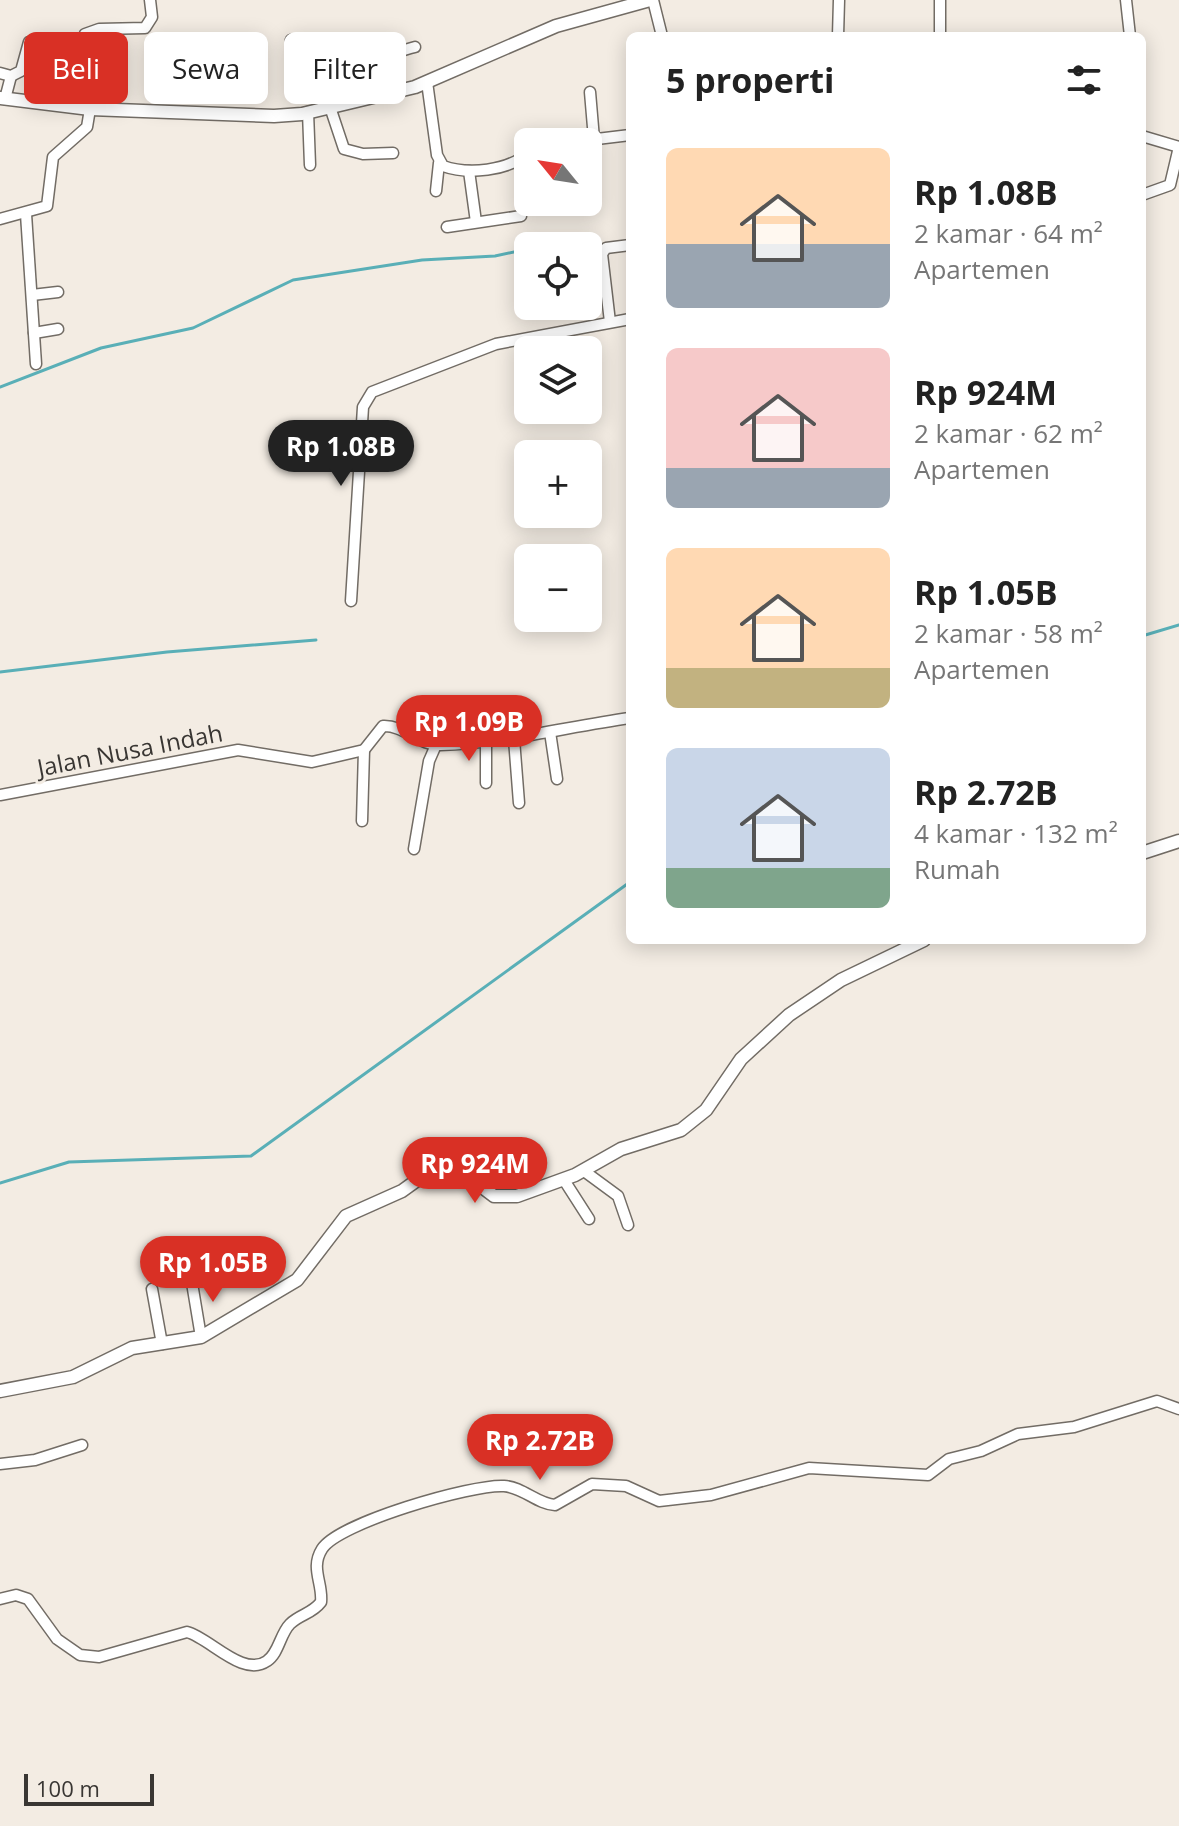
<!DOCTYPE html>
<html lang="id">
<meta charset="utf-8">
<style>
:root{--surface:#fff;--page:#f6f6f6;--text:#222;--muted:#767676;--accent:#d93025}
body{margin:0;font-family:"Open Sans",sans-serif;background:var(--page);color:var(--text);height:100vh;display:flex;flex-direction:column;font-size:30px;white-space:nowrap}
*{box-sizing:border-box;margin:0}
p{font-size:26px;color:var(--muted)}
.icon{flex:none;width:44px;height:44px;fill:none;stroke:currentColor;stroke-width:2;stroke-linecap:round;stroke-linejoin:round}
.map{position:relative;flex:1;overflow:hidden}
.drawer{position:absolute;left:626px;top:32px;width:520px;height:912px;display:flex;flex-direction:column;background:var(--surface);border-radius:12px;box-shadow:0 4px 20px #0003}
.drawer>*{flex:none}
.top-card{position:absolute;left:24px;top:32px;width:482px;height:72px;display:flex;gap:16px}
.needle{width:52px;rotate:300deg}
.controls{position:absolute;left:514px;top:128px;display:grid;gap:16px}
.controls a{display:grid;place-items:center;width:88px;height:88px;border-radius:12px;background:var(--surface);box-shadow:0 4px 20px #0003;font-size:40px}
.scale{position:absolute;left:24px;bottom:20px;width:130px;box-sizing:border-box;padding-left:8px;border:4px solid #393633;border-top:0;font-size:22px;line-height:28px;white-space:nowrap;color:#393633;-webkit-text-stroke:6px #f3ece3;paint-order:stroke}
.price{position:absolute;translate:-50% -68px;padding:0 18px;border-radius:28px;background:var(--accent);color:#fff;font-size:26px;line-height:52px;filter:drop-shadow(0 2px 4px #0008)}
.price::after{content:'';position:absolute;left:50%;top:48px;width:24px;height:18px;margin-left:-12px;background:inherit;clip-path:polygon(0 0,100% 0,50% 100%)}
.price.selected{background:#222;color:#fff}
ul{padding:0;list-style:none}
li{display:flex;align-items:center;gap:24px;height:200px;padding:0 40px}
li span{display:grid;place-items:center;flex:none;width:224px;height:160px;border-radius:12px;color:#555}
li>.icon{margin-inline-start:auto}
span .icon{width:96px;height:96px;fill:#fffc;stroke-width:1}
li b{font-size:34px}
h2{display:flex;justify-content:space-between;align-items:center;height:96px;padding:0 40px;font-size:34px}
.pill{padding:0 28px;border-radius:12px;background:var(--surface);box-shadow:0 4px 20px #0003;font-size:28px;line-height:72px}
.pill.selected{background:var(--accent);color:#fff}
.map>svg:first-child{display:block}
</style>
<div class="map">
<svg width="1179" height="1826" viewBox="0 0 1179 1826">
<rect width="100%" height="100%" fill="#f3ece3"/>
<g fill="none" stroke-linecap="round" stroke-linejoin="round">
<g stroke="#59afb7" stroke-width="3">
<polyline points="540,246 562,239"/>
<polyline points="0,387 101,348 193,328 293,280 422,260 495,256 528,249"/>
<polyline points="1142,636 1179,625"/>
<polyline points="0,672 167,652 316,640"/>
<polyline points="0,1183 69,1162 251,1156 630,882"/>
</g>
<defs>
<g id="minor">
<polyline points="653,0 662,36"/>
<polyline points="940,0 940,36"/>
<polyline points="1126,0 1130,36"/>
<polyline points="838,36 839,0"/>
<path d="M291 40 296 67C320 83 386 54 415 47"/>
<polyline points="330,47 345,103"/>
<polyline points="0,73 11,76 21,71 29,42"/>
<path d="M427 82 437 155 443 166C468 175 508 171 528 153"/>
<polyline points="590,92 594,139"/>
<polyline points="5,99 11,76"/>
<polyline points="330,107 344,149 363,154 393,153"/>
<polyline points="97,109 86,67 85,34 99,29 145,28 152,17 150,0"/>
<polyline points="308,112 310,165"/>
<polyline points="1142,136 1179,147"/>
<polyline points="572,142 630,135"/>
<polyline points="469,171 476,222"/>
<polyline points="436,191 439,163"/>
<polyline points="1142,195 1170,185 1179,147"/>
<polyline points="26,214 36,364"/>
<polyline points="0,219 47,206 53,157 87,127 90,109"/>
<polyline points="447,227 521,216"/>
<polyline points="32,295 58,292"/>
<polyline points="610,322 602,254 606,248 630,245"/>
<polyline points="34,333 58,329"/>
<polyline points="351,601 363,407 372,392 496,344 630,319"/>
<polyline points="550,732 557,779"/>
<polyline points="514,739 519,803"/>
<polyline points="486,783 486,743"/>
<path d="M0 795 238 750 312 762 364 750 383 726C404 725 420 746 440 745 505 743 566 727 630 718"/>
<polyline points="362,821 364,750"/>
<polyline points="414,849 429,761 436,745"/>
<polyline points="584,1171 618,1196 628,1225"/>
<polyline points="564,1180 589,1219"/>
<polyline points="191,1277 201,1337"/>
<polyline points="152,1289 162,1344"/>
<polyline points="0,1464 35,1460 82,1445"/>
<path d="M0 1599 16 1595 28 1599 57 1639 80 1655 99 1657 187 1632C210 1638 243 1678 267 1661 279 1653 280 1634 290 1624 300 1614 312 1614 321 1602 323 1583 310 1568 322 1549 338 1523 472 1484 504 1486 523 1487 537 1504 555 1505L592 1484 626 1486 659 1501 711 1495 809 1468 928 1475 949 1459 981 1451 1018 1434 1074 1427 1157 1401 1179 1409"/>
</g>
<g id="tertiary">
<polyline points="0,98 90,109 274,116 302,114 415,87 556,26 650,0"/>
<polyline points="1142,853 1179,841"/>
<polyline points="0,1391 73,1377 132,1348 201,1337 297,1280 346,1216 402,1191 427,1173 465,1174 494,1196 517,1196 575,1175 621,1149 681,1130 706,1110 741,1059 789,1015 841,980 924,940"/>
</g>
</defs>
<use href="#minor" stroke="#726c65" stroke-width="13"/>
<use href="#tertiary" stroke="#726c65" stroke-width="15"/>
<use href="#minor" stroke="#fff" stroke-width="10"/>
<use href="#tertiary" stroke="#fff" stroke-width="12"/>
</g>
<g text-anchor="middle" stroke-width="6" stroke-linejoin="round" paint-order="stroke">
<g font-size="24" fill="#393633" stroke="#f3ece3">
<text transform="translate(130 751) rotate(-11)" y="8">Jalan Nusa Indah</text>
</g>
</g>
</svg>
<div class="controls">
<a><svg class="needle" viewBox="-14 -14 28 28"><path d="M0-13l5 13h-10z" fill="#e53935"/><path d="M0 13l5-13h-10z" fill="#767676"/></svg></a>
<a><svg class="icon" aria-label="locate" viewBox="0 0 24 24"><circle cx="12" cy="12" r="6"/><path d="M12 2v4M12 18v4M2 12h4M18 12h4"/></svg></a>
<a><svg class="icon" aria-label="layers" viewBox="0 0 24 24"><path d="M12 4l9 5-9 5-9-5zM3 14l9 5 9-5"/></svg></a>
<a>+</a>
<a>−</a>
</div>
<div class="scale">100 m</div>
<b class="price selected" style="left:341px;top:488px">Rp 1.08B</b>
<b class="price" style="left:469px;top:763px">Rp 1.09B</b>
<b class="price" style="left:475px;top:1205px">Rp 924M</b>
<b class="price" style="left:213px;top:1304px">Rp 1.05B</b>
<b class="price" style="left:540px;top:1482px">Rp 2.72B</b>
<div class="top-card">
<a class="pill selected">Beli</a>
<a class="pill">Sewa</a>
<a class="pill">Filter</a>
</div>
<section class="drawer">
<h2>5 properti<svg class="icon" aria-label="filters" viewBox="0 0 24 24"><path d="M4 7h16M4 17h16"/><circle cx="9" cy="7" r="2"/><circle cx="15" cy="17" r="2"/></svg></h2>
<ul>
<li><span style="background:linear-gradient(#ffd9b3 60%,#9aa5b1 0)"><svg class="icon" aria-label="home" viewBox="0 0 24 24"><path d="M3 11l9-7 9 7M6 9v11h12V9"/></svg></span><div><b>Rp 1.08B</b><p>2 kamar · 64 m²</p><p>Apartemen</p></div></li>
<li><span style="background:linear-gradient(#f6c9c9 75%,#9aa5b1 0)"><svg class="icon" aria-label="home" viewBox="0 0 24 24"><path d="M3 11l9-7 9 7M6 9v11h12V9"/></svg></span><div><b>Rp 924M</b><p>2 kamar · 62 m²</p><p>Apartemen</p></div></li>
<li><span style="background:linear-gradient(#ffd9b3 75%,#c2b280 0)"><svg class="icon" aria-label="home" viewBox="0 0 24 24"><path d="M3 11l9-7 9 7M6 9v11h12V9"/></svg></span><div><b>Rp 1.05B</b><p>2 kamar · 58 m²</p><p>Apartemen</p></div></li>
<li><span style="background:linear-gradient(#c9d6e8 75%,#7fa58c 0)"><svg class="icon" aria-label="home" viewBox="0 0 24 24"><path d="M3 11l9-7 9 7M6 9v11h12V9"/></svg></span><div><b>Rp 2.72B</b><p>4 kamar · 132 m²</p><p>Rumah</p></div></li>
</ul>
</section>
</div>
